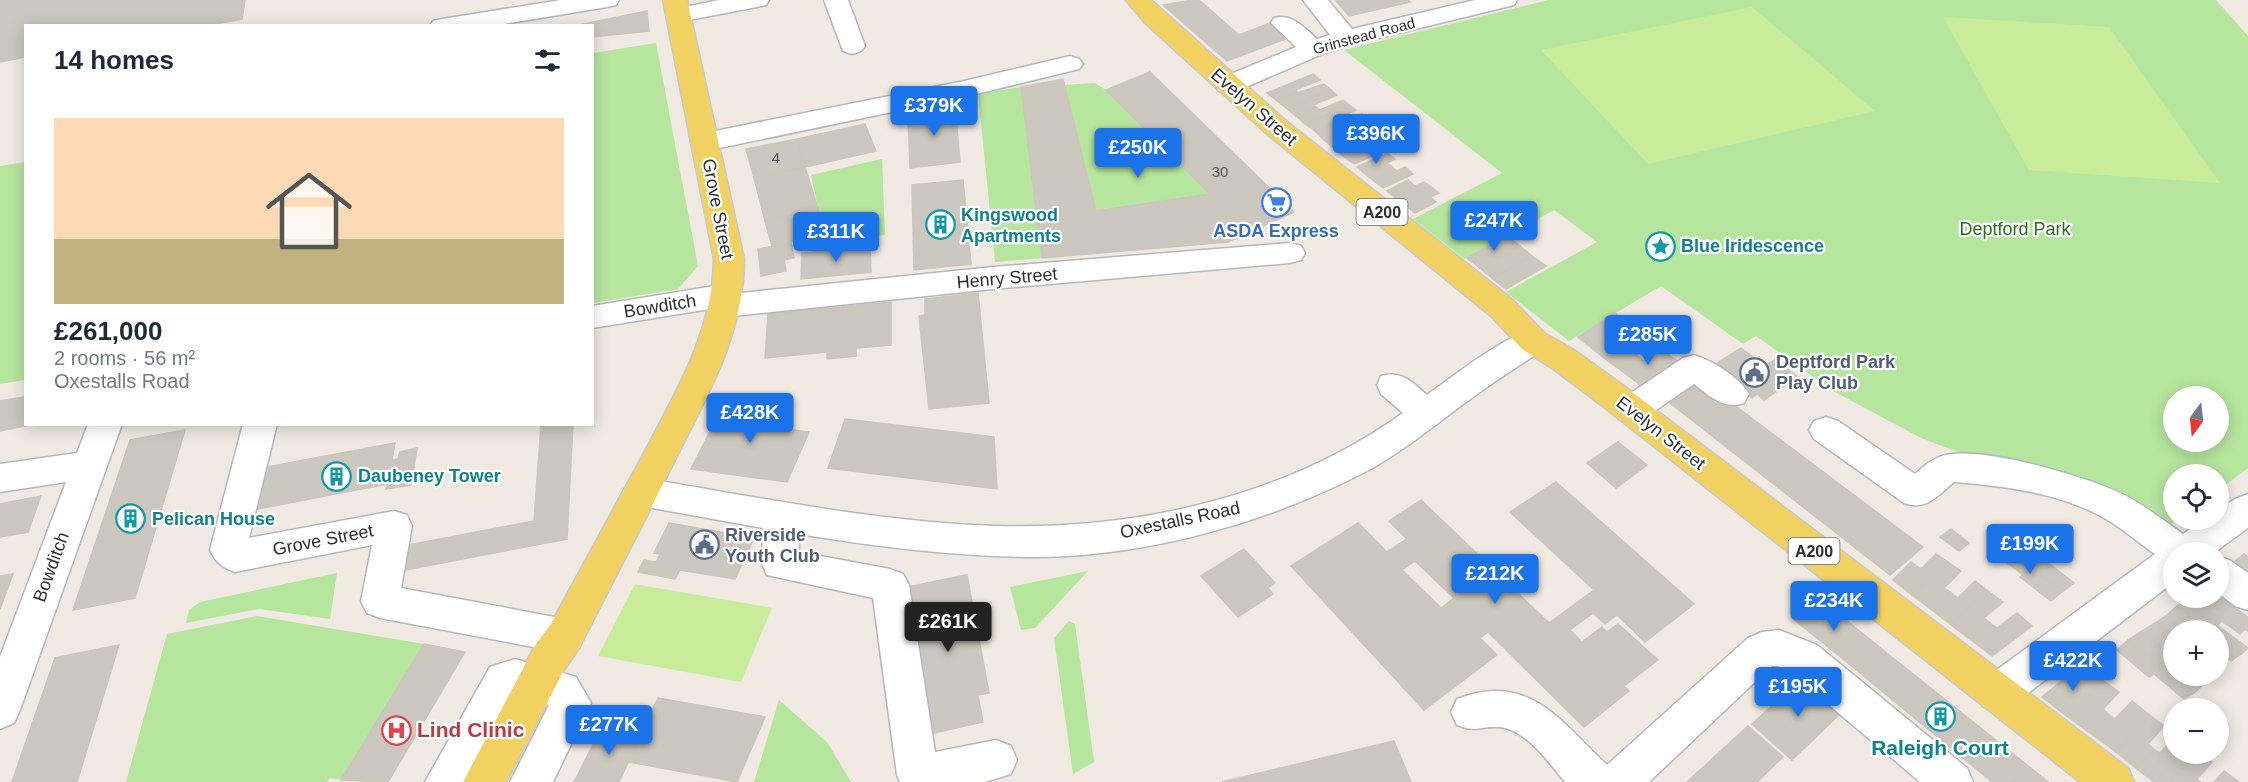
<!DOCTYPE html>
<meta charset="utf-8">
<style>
:root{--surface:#fff;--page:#f6f6f7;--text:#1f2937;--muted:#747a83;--line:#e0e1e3;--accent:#1a73e8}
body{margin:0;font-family:Arial,sans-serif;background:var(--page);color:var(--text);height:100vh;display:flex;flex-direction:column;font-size:22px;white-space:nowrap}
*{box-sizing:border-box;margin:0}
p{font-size:20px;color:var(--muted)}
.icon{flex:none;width:33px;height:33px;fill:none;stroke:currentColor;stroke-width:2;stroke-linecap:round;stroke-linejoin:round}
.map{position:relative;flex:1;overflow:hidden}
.details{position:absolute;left:24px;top:24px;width:570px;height:402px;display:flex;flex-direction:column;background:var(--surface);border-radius:0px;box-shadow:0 3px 15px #0003}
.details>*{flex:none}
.needle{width:39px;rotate:195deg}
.fabs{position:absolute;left:2163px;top:386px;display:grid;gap:12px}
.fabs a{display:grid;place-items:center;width:66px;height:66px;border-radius:50%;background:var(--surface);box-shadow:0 3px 15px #0003;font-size:30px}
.price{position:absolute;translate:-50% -51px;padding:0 14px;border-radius:6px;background:var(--accent);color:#fff;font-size:20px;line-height:39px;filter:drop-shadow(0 2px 3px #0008)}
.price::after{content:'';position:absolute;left:50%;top:36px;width:18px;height:14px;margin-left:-9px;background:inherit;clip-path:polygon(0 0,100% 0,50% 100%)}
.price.selected{background:#222;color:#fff}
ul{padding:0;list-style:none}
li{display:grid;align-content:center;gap:12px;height:318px;padding:0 30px}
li+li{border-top:2px solid var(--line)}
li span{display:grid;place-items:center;height:186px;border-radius:0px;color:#555}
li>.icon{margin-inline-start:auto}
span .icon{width:108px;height:108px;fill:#fffc;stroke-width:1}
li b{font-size:26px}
h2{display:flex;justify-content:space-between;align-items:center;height:72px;padding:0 30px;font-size:26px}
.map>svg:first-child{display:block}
</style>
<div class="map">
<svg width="2248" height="782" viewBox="0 0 2248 782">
<rect width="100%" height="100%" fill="#efe9e1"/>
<g fill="#b6e59e" fill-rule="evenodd">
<path d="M1549 0H2216L2248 36V468L2219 490 2218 474H2174V519H2179L2166 528 2020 469 1955 451 1921 438 1833 391 1756 336 1743 344 1661 286 1569 341 1506 292 1597 242 1554 210 1464 259 1413 219 1502 173 1344 50ZM2174 396H2218V441H2174Z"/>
<polygon points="656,43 698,266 678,289 593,303 593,53"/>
<polygon points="1095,83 1106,90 1210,194 1096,211 1064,85"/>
<polygon points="1021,87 1042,258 995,262 978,93"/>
<polygon points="882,159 885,235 825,240 811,175"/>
<polygon points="25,162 25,380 0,384 0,166"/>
<polygon points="1088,571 1035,628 1021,630 1010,587"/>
<polygon points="337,573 330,619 259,609 186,623 189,610 200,602"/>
<polygon points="257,616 424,644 341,780 330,778 327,782 126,782 167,634"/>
<polygon points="1069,621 1075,624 1094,762 1073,774 1054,638"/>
<polygon points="779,700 827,742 851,782 754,782"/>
</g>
<g fill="#c9ec9a">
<polygon points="1752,7 1875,111 1648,164 1541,50"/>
<polygon points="1943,17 2109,27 2220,183 2029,170"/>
<polygon points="635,584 772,608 741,682 598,656"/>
</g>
<g fill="#cbc7bf" stroke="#cbc5ba" stroke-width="1.5" fill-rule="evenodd">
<polygon points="0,0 245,0 242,19 205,26 26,26 26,57 0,62"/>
<polygon points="1192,0 1199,0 1239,35 1270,23 1288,38 1227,61 1163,5"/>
<polygon points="1408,0 1410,2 1349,16 1336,1"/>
<polygon points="647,11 649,31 592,37 592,26 574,26"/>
<polygon points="1150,72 1294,212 1228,242 1042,258 1021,87 1063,79 1096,211 1210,194 1106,90"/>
<polygon points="1313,74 1320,80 1295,90 1297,92 1276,100 1267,93"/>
<polygon points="1324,84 1331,90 1286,108 1276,100"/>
<polygon points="1331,90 1337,95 1313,105 1316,107 1296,116 1286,108"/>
<polygon points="1343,100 1349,105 1305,124 1296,116 1316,107 1320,110"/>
<polygon points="955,104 960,162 910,168 908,115"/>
<polygon points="1349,105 1356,110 1333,120 1336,122 1315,131 1305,124"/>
<polygon points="1362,114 1369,120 1324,140 1315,131"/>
<polygon points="1369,120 1376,126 1352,136 1355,139 1334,148 1324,140"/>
<polygon points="865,124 876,151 805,167 797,139"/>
<polygon points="1382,130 1389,136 1343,156 1334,148"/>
<polygon points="1389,136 1396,142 1372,152 1375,155 1354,164 1343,156"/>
<polygon points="797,139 805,167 754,178 746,149"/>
<polygon points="1387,153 1395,159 1387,163 1391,166 1369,177 1357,167"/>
<polygon points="1391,166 1397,171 1405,167 1413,174 1383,188 1369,177"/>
<polygon points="805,167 818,209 765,221 754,178"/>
<polygon points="963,180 971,264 914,270 912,185"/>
<polygon points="1408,180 1415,186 1424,182 1431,187 1401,202 1387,191"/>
<polygon points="1431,187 1439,193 1430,197 1436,202 1415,213 1401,202"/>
<polygon points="818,209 825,234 772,246 765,221"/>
<polygon points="1507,236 1520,246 1480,268 1467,258"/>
<polygon points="791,243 794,258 784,260 786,271 761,276 758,249"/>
<polygon points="1520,246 1532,256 1492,278 1480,268"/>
<polygon points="870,247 871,272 801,279 802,253"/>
<polygon points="1532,256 1546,266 1506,289 1492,278"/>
<polygon points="978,293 989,403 929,409 919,316 925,315 925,299"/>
<polygon points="891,302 891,345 856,348 856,356 827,359 827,352 765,358 768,314"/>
<polygon points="1615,313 1627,323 1609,334 1613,337 1593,349 1578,337"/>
<polygon points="1646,321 1657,329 1608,361 1593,349 1626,329 1630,331"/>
<polygon points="1644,338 1653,345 1636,355 1641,359 1622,371 1608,361"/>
<polygon points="1741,348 1765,366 1775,360 1798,377 1764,400 1757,394 1752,398 1711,367"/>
<polygon points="1663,350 1674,359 1638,383 1622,371 1641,359 1644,361"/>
<polygon points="1674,359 1684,365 1651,394 1638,383"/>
<polygon points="1697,377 1923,547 1890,575 1665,399"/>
<polygon points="26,393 26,424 35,424 0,431 0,401 24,397"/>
<polygon points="726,400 779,407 771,427 809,432 787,482 691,469"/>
<polygon points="845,419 994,437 997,489 828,468"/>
<polygon points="541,424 573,424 567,539 405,570 409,545 534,521"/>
<polygon points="185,430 135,598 73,610 130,440"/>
<polygon points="1618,442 1647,465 1616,488 1587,463"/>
<polygon points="395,443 392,460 398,459 400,452 417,448 411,485 386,489 387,484 253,510 262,468"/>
<path d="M1556 482 1694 604 1645 642 1617 615 1605 624 1593 613 1570 630 1582 642 1602 627 1607 632 1618 624 1658 660 1624 686 1629 691 1584 727 1488 632 1480 638 1497 655 1424 710 1291 566 1358 523 1387 552 1407 539 1389 521 1421 500 1549 623 1594 590 1510 512ZM1415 561 1454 598 1441 608 1402 570Z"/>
<polygon points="41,496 28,532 0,537 0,504"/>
<polygon points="669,523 754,538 735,579 680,570 675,579 638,572 644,560 656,562 660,554 654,553"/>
<polygon points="1951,529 1969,543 1959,551 1940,537"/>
<polygon points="2007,539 2039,563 2043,559 2074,583 2063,591 1999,545"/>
<polygon points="1999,545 2063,591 2051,601 2020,577 2023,575 1992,551"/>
<polygon points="1244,549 1275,583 1268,588 1273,594 1238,617 1201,576"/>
<polygon points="1936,554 1948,562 1912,595 1893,580 1911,562 1921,569"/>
<polygon points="2244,554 2248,557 2248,573 2233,563"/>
<polygon points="1948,562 1961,571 1944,588 1950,592 1932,610 1912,595"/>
<polygon points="13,574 0,609 0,576"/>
<polygon points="967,575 989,693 978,695 983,722 929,734 907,587"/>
<polygon points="1975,581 1988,591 1950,624 1932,610 1950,592 1958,598"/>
<polygon points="1988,591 2003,602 1984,618 1990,623 1971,640 1950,624"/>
<polygon points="1815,595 1878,646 1854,668 1791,617"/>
<polygon points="2218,596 2248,617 2248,631 2245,629 2240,634 2189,597"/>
<polygon points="2189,597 2222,621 2217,625 2248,648 2241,654 2218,637 2218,630 2209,630 2177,606"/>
<polygon points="2177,606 2209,630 2186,630 2167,615"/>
<polygon points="2017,613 2032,626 1992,656 1971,640 1990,623 1997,628"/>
<polygon points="2167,615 2186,630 2174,630 2174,638 2155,623"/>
<polygon points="2155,623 2174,638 2174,657 2142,631"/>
<polygon points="2142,631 2174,657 2171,661 2174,663 2174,675 2189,675 2202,686 2194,693 2128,640"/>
<polygon points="2218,637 2241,654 2231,661 2218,651"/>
<polygon points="2128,640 2194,693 2184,699 2154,674 2149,677 2117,650"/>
<polygon points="424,644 465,652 388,782 341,780"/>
<polygon points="119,645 77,782 12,782 55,658"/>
<polygon points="1878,646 2027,765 2011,782 1992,782 1854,668"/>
<polygon points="2085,668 2103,680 2068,717 2042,697 2063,680 2070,684"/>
<polygon points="1804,676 1844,710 1792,760 1752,724"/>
<polygon points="2103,680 2119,692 2103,709 2108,714 2090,733 2068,717"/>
<polygon points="658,698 765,717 737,782 629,762 639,739 636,725 648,718"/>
<polygon points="2132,701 2151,716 2116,752 2090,733 2108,714 2115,719"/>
<polygon points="2151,716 2164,726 2148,744 2155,750 2137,769 2116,752"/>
<polygon points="636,725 639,739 619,782 574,782 601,729 622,732"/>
<polygon points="1748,726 1783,757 1757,782 1687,782"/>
<polygon points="2174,738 2174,753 2196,753 2170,782 2154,782 2137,769 2155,750 2160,753"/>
<polygon points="1394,741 1411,782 1222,782"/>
<polygon points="2196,753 2200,753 2212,762 2197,779 2200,782 2170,782"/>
<polygon points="2027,765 2048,782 2011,782"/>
<polygon points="2224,771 2239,782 2214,782"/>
</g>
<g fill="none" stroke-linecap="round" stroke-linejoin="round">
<defs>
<g id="minor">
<polygon points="561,0 619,0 616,5 607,7 492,26 430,26 433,21 442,19"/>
<polygon points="719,0 769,0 766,5 757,7 679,22 670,20 667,15 670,10"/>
<polygon points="824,0 848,0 865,46 861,51 852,54 843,51"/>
<path d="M1303 0H1328L1352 29 1475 0H1517L1514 5 1354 44 1322 54 1237 91 1228 93 1219 91 1215 85 1219 79 1296 47 1271 23 1274 18C1293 13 1304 28 1317 39L1330 35Z"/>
<polygon points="1070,56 1079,59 1083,64 1079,69 964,97 705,151 695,148 691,142 695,136 705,133 964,81"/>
<polygon points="1290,243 1301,246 1305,253 1301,260 1290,263 993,289 724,317 713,314 710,309 592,328 592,306 727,284 738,287 741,293 993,267"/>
<path d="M1533 329 1544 333 1549 341 1544 349C1519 366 1493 382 1469 400 1436 424 1405 450 1369 470 1269 522 1151 556 1038 557 958 557 878 547 799 534V552L890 569 903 574 909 585 935 752 996 740 1011 746 1017 760 1011 774 985 782H900L897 775 873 598 767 575 762 564 763 528 641 506 629 502 623 492 629 482 641 478C758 497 876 522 995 526 1137 530 1286 497 1403 413L1381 394 1377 385 1381 376C1402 370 1412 382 1427 395 1456 374 1500 339 1533 329Z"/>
<path d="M1694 355C1713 361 1739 377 1749 394L1744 403C1723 410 1710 396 1694 384L1643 419 1631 423 1619 419 1614 410 1619 401 1683 358Z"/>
<path d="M1826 417 1838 421 1915 474C1926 464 1936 456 1951 454 1992 449 2093 478 2130 498 2148 508 2166 522 2183 534L2205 519H2218V510L2235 499 2248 494V528L2215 552H2174V582L2011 706 1997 711 1983 706 1977 693 1983 680 2155 554C2139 543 2123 529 2106 519 2062 493 2004 486 1954 482 1937 496 1927 511 1904 503L1814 439 1809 430 1814 421Z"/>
<polygon points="88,424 122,424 20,710 14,723 0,729 0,657 66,482 0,492 0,464 77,453"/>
<path d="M243 424H277L249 538 394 511 407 515 412 526 401 588 565 619 579 624 584 636 579 648 565 653 380 618 367 613 361 601 372 545 235 572C222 567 216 563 210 550Z"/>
<polygon points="2218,556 2231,561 2248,573 2248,610 2235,606 2218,593"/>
<path d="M1779 630 1817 645 1967 768 1973 782H1920L1789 671 1778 666H1772L1649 782H1565C1549 763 1525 728 1498 727 1479 726 1477 733 1457 725L1451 712 1457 699C1529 671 1560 721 1607 765L1748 638 1762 632Z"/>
<polygon points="515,659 576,677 591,703 553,782 510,782 549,705 517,696 469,782 425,782 490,667"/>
</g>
<g id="major">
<path d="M663 0H687L744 259C744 335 706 398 673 464 642 526 610 587 579 648L564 670 506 782H463L536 644 551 624C582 567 613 511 643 455 676 392 713 332 714 259Z"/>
<polygon points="1126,0 1151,0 1287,122 1513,300 1544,333 1574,350 1628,389 2128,768 2134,782 2080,782 1604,407 1552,368 1522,349 1491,316 1267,134 1145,23"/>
</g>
</defs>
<use href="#minor" stroke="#b4b7c1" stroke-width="3"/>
<use href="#major" stroke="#c9c9c9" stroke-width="3"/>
<use href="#minor" fill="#fff" fill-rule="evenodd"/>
<use href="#major" fill="#f2d163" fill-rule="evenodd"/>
</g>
<defs>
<symbol id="supermarket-ring" viewBox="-11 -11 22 22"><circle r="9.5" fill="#fff" stroke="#3f7fe0" stroke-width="1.5"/><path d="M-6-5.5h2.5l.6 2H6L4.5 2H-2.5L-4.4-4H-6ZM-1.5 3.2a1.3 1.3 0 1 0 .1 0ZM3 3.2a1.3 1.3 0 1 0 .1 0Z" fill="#3f7fe0"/></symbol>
<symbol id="building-ring" viewBox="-11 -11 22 22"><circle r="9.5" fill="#fff" stroke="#0f9aa8" stroke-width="1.5"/><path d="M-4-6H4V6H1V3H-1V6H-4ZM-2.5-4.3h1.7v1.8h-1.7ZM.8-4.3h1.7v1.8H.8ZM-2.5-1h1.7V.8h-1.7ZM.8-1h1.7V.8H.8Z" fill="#0f9aa8"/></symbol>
<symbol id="sight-ring" viewBox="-11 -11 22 22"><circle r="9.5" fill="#fff" stroke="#0f9aa8" stroke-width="1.5"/><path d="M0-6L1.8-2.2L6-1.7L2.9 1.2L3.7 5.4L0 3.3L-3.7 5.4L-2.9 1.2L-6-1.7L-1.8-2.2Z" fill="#0f9aa8"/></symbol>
<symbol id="civic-ring" viewBox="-11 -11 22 22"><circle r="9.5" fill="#fff" stroke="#5c6f8a" stroke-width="1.5"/><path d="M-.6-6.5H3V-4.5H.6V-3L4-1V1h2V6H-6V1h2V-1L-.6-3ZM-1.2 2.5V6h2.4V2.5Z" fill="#5c6f8a"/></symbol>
<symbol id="hospital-ring" viewBox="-11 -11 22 22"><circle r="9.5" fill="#fff" stroke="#e0444e" stroke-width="1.5"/><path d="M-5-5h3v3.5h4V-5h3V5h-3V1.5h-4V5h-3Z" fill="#e0444e"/></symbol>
</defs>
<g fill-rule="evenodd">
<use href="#supermarket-ring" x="1260" y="186" width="33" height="33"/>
<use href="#building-ring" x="924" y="208" width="33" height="33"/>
<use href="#sight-ring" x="1644" y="230" width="33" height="33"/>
<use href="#civic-ring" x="1738" y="356" width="33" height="33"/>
<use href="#building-ring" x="320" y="460" width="33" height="33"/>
<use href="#building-ring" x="114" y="502" width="33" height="33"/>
<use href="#civic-ring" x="688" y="528" width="33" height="33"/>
<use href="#building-ring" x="1924" y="700" width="33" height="33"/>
<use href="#hospital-ring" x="380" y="714" width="33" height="33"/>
</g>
<g text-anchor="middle" stroke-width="4.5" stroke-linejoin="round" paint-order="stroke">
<g font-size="15" fill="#2e2e2e" stroke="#fff">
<text transform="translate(1364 36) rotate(-15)" y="5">Grinstead Road</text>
</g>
<g font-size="15" fill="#555452">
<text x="776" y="163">4</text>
<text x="1220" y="177">30</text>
</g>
<g fill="#fff" stroke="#6d6d6d" stroke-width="1.5">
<rect x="1356.5" y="199" width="51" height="26" rx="4.5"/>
<rect x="1788.5" y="538" width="51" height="26" rx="4.5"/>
</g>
<g font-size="16" font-weight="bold" fill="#2e2e2e">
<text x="1382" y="218">A200</text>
<text x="1814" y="557">A200</text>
</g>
<g font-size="18" fill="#2e2e2e" stroke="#fff">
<text transform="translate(1254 107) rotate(41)" y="6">Evelyn Street</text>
<text transform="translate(718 209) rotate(79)" y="6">Grove Street</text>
<text transform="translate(1007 278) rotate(-5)" y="6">Henry Street</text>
<text transform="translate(660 306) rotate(-9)" y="6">Bowditch</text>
<text transform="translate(1661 433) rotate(38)" y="6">Evelyn Street</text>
<text transform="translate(1180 520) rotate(-12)" y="6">Oxestalls Road</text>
<text transform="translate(323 540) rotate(-11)" y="6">Grove Street</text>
<text transform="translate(51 567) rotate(-70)" y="6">Bowditch</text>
</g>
<g font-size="18" font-weight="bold" fill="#0d838f" stroke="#fff" text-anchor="start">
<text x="961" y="221">Kingswood<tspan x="961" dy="21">Apartments</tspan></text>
<text x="1681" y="252">Blue Iridescence</text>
<text x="358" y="482">Daubeney Tower</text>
<text x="152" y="525">Pelican House</text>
</g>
<g font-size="18" fill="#2c6e1b" stroke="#fff">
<text x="2015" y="235">Deptford Park</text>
</g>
<g font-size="18" font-weight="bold" fill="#366cbe" stroke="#fff">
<text x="1276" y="237">ASDA Express</text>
</g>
<g font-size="18" font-weight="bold" fill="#4e5e75" stroke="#fff" text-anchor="start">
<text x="1776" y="368">Deptford Park<tspan x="1776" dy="21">Play Club</tspan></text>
<text x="725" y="541">Riverside<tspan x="725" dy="21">Youth Club</tspan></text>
</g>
<g font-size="21" font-weight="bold" fill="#be3a42" stroke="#fff" text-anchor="start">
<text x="417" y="737">Lind Clinic</text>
</g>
<g font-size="21" font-weight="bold" fill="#0d838f" stroke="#fff">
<text x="1940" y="755">Raleigh Court</text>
</g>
</g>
</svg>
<div class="fabs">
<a><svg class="needle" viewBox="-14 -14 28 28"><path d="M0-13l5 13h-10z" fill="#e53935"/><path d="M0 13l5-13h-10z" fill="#747a83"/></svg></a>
<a><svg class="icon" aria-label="locate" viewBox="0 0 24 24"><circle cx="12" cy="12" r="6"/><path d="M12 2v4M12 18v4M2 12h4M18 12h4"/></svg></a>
<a><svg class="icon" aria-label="layers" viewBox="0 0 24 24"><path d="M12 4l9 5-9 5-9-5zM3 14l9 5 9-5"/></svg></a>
<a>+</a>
<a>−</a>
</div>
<b class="price" style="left:934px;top:137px">£379K</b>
<b class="price" style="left:1376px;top:165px">£396K</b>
<b class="price" style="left:1138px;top:179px">£250K</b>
<b class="price" style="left:1494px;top:252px">£247K</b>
<b class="price" style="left:836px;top:263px">£311K</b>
<b class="price" style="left:1648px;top:366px">£285K</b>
<b class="price" style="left:750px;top:444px">£428K</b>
<b class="price" style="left:2030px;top:575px">£199K</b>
<b class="price" style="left:1495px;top:605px">£212K</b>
<b class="price" style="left:1834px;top:632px">£234K</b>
<b class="price selected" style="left:948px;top:653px">£261K</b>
<b class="price" style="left:2073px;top:692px">£422K</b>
<b class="price" style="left:1798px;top:718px">£195K</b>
<b class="price" style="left:609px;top:756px">£277K</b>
<section class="details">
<h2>14 homes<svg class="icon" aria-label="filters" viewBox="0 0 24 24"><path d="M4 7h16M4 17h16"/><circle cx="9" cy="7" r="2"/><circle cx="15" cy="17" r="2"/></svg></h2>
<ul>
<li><span style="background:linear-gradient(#ffd9b3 65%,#c2b280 0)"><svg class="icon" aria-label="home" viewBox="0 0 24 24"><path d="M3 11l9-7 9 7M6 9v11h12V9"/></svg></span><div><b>£261,000</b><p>2 rooms · 56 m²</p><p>Oxestalls Road</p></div></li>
</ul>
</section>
</div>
